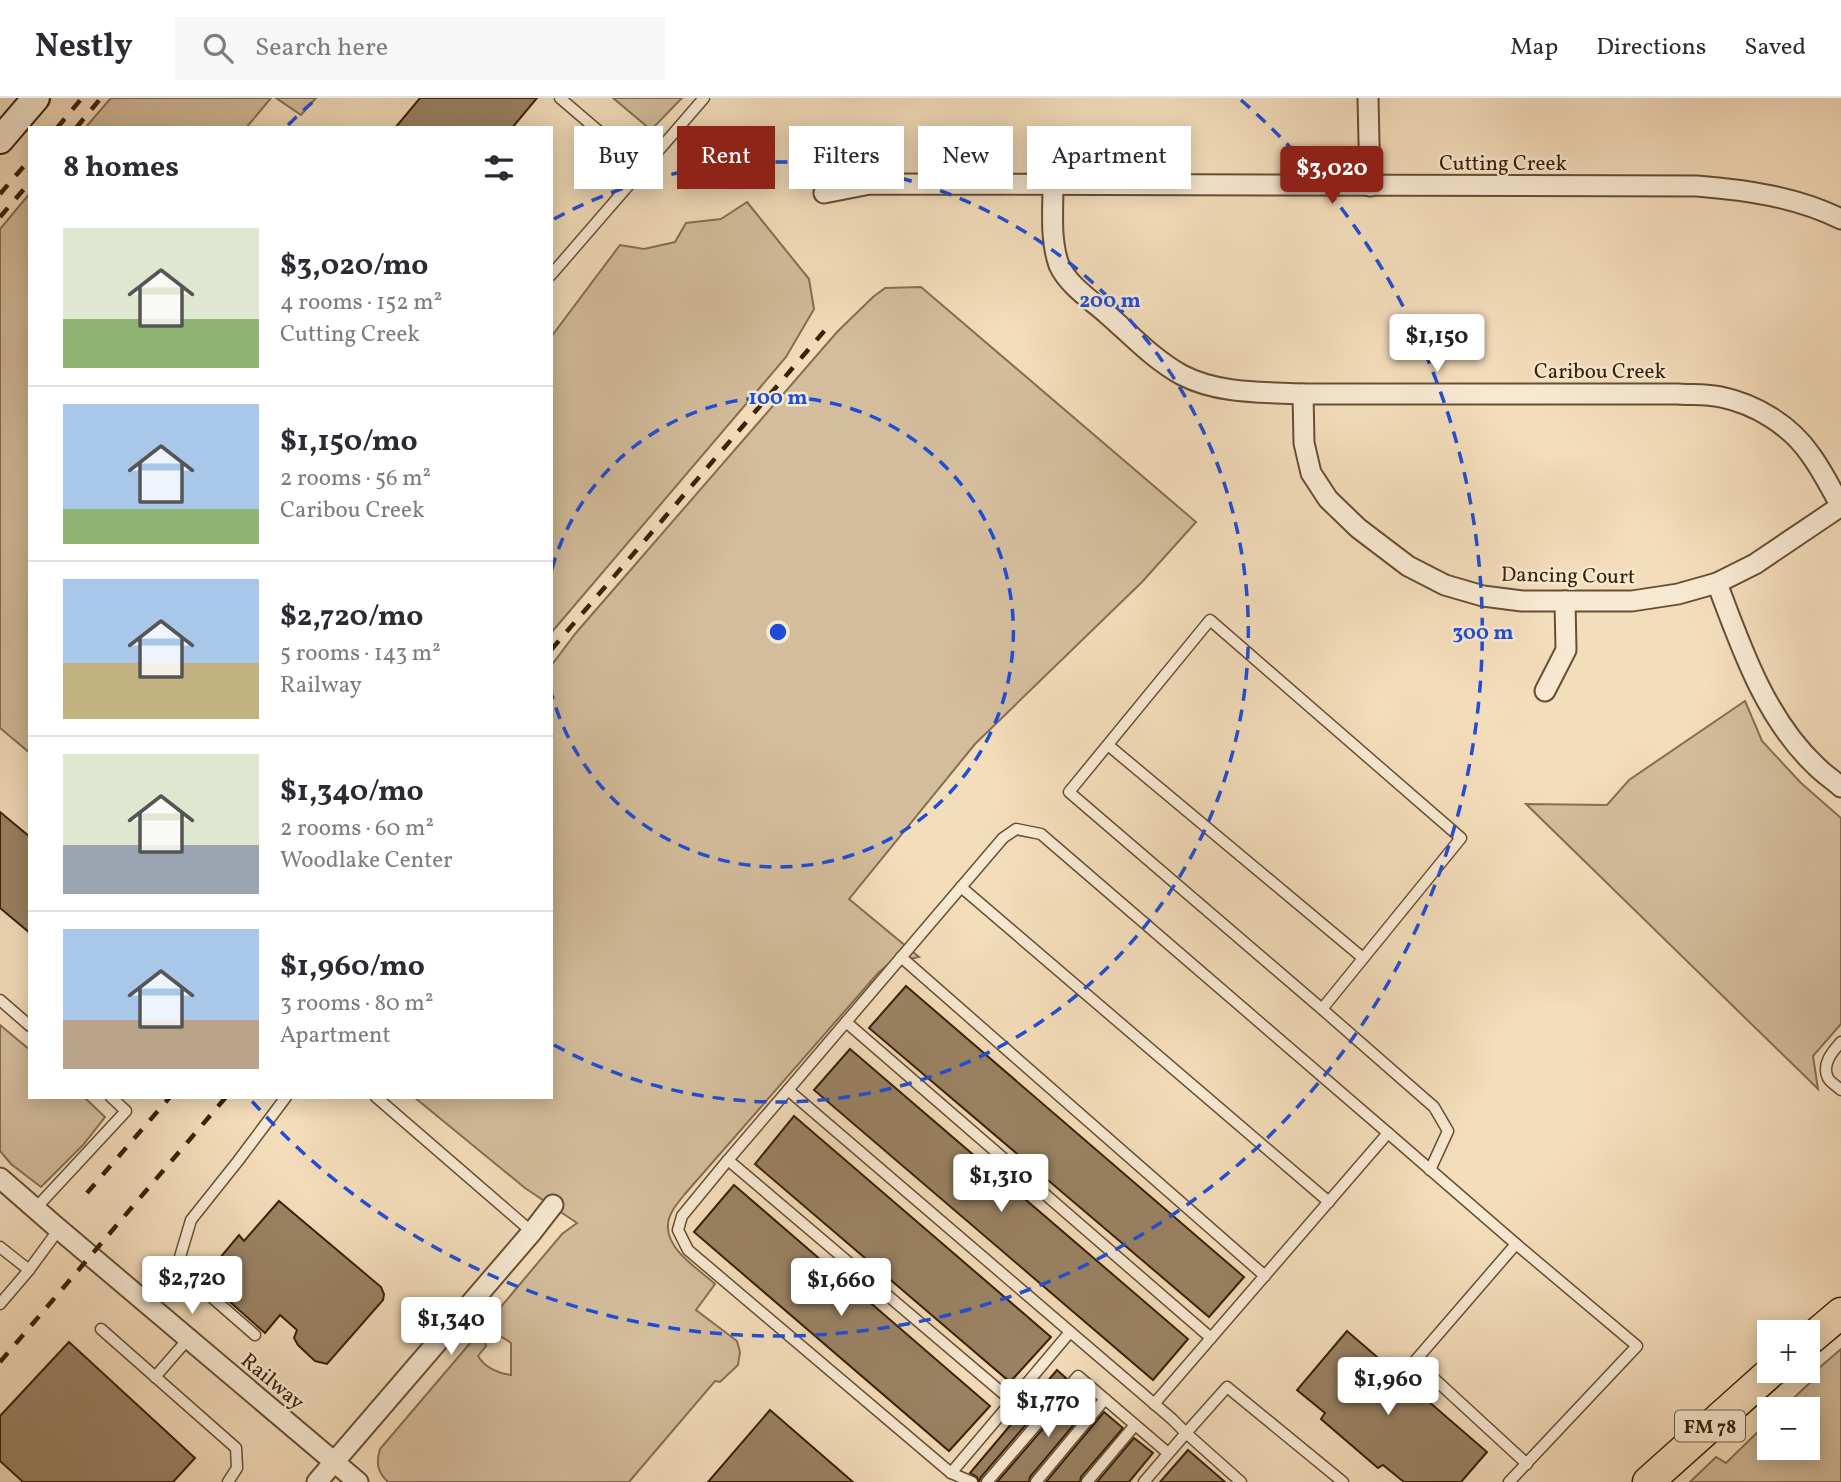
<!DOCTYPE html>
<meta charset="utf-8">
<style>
:root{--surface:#fff;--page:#f7f7f7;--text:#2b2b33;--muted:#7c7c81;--line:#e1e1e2;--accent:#8f2418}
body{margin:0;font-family:Vollkorn,serif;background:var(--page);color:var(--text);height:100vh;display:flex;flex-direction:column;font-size:26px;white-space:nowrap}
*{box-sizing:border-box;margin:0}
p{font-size:23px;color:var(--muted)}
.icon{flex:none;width:38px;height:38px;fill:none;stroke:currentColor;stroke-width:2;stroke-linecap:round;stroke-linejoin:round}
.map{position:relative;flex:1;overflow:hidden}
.details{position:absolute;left:28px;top:28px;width:525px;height:973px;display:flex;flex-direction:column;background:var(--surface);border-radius:0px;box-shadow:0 4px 18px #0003}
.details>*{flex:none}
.guide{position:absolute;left:574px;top:28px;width:665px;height:63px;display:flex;gap:14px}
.tools{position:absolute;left:1757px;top:1222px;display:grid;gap:14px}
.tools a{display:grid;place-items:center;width:63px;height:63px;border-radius:0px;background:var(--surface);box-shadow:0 4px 18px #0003;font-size:35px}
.price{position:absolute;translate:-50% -60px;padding:0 16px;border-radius:7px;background:#fff;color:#222;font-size:23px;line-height:46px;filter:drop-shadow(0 2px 4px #0008)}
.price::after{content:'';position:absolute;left:50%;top:42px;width:21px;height:16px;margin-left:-10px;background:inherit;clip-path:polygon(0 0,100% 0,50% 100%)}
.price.on{background:var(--accent);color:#fff}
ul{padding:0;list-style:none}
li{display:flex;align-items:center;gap:21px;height:175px;padding:0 35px}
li+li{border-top:2px solid var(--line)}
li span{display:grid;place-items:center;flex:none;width:196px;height:140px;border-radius:0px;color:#555}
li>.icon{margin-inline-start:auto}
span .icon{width:84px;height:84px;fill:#fffc;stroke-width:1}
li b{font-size:30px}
h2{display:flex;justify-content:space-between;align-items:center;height:84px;padding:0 35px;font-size:30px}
.pill{padding:0 24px;border-radius:0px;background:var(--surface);box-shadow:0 4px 18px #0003;font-size:24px;line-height:63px}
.pill.on{background:var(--accent);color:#fff}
header{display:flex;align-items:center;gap:42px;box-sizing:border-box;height:98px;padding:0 35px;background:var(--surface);border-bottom:2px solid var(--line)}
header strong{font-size:33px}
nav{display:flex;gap:38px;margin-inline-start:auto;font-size:24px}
.search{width:490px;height:63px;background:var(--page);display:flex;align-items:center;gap:18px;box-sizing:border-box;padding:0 24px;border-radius:0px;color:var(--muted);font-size:26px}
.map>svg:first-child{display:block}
</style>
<header>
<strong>Nestly</strong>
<div class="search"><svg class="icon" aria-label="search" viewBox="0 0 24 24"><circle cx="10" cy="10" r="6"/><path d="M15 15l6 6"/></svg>Search here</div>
<nav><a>Map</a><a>Directions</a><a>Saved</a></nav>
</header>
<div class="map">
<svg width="1841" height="1384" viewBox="0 0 1841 1384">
<rect width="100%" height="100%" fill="#f4ddbb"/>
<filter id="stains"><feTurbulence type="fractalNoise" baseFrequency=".00286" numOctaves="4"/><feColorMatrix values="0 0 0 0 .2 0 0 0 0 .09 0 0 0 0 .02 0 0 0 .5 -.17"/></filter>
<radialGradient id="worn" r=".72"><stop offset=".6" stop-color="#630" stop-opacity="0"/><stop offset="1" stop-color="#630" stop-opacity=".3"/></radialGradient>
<g fill="#d4bd9c" stroke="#866e51" stroke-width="2">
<polygon points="111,0 271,0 246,30 85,30"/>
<polygon points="276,0 316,0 301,17"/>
<polygon points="613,0 682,0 651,32"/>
<polygon points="30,95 30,655 0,630 0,131"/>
<polygon points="747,104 809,181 814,211 786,259 551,535 551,239 620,147 644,151 675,144 686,125 721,121"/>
<path d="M921 189 1196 424 1142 484 975 646 849 801 919 859 890 865 878 875 684 1097C677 1106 668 1116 668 1127 666 1152 699 1171 715 1186L696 1212 737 1243 740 1254 738 1267 720 1284 715 1283 629 1384H388C377 1374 376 1364 380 1351L477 1237 484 1240 486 1248 478 1258C485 1270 498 1275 511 1277V1245C502 1238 493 1235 484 1229L562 1136 577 1125 525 1090 414 999H551V568L575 536 837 234 873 199 885 190Z"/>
<polygon points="1745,603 1762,643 1801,685 1841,720 1841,926 1813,958 1818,991 1526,706 1607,707 1629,682"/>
<polygon points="0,927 30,952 30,999 84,999 105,1019 83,1047 41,1089 11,1066 0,1053"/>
<polygon points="1841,1251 1841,1384 1690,1384 1716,1359 1726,1365 1769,1323 1769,1349 1808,1349 1808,1311 1782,1311 1815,1280 1820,1269"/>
</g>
<g fill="#9a8264" stroke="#392006" stroke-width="2">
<polygon points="420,0 537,0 512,30 395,30"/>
<polygon points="0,714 30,739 30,835 0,810"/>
<polygon points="906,888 1244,1179 1209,1219 869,930"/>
<polygon points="850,951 1188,1241 1153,1282 814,992"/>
<polygon points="794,1018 1051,1239 1010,1284 755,1066"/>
<polygon points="734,1087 990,1308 949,1353 694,1134"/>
<polygon points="279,1103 381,1189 384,1196 383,1202 327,1266 315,1263 298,1247 294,1240 297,1232 280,1217 265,1235 212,1188 225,1165 219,1161 239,1137 244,1143"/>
<polygon points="1347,1233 1487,1354 1461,1384 1404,1384 1383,1367 1378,1370 1321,1321 1325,1315 1297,1292"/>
<polygon points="69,1244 195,1360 173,1384 23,1384 0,1363 0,1318"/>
<polygon points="1057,1272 1066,1280 981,1379 979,1384 977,1379 970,1375"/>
<polygon points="1078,1290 1091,1301 1090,1302 1092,1305 1030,1379 1029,1384 997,1384"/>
<polygon points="770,1312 853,1384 708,1384"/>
<polygon points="1104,1314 1123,1330 1081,1379 1080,1384 1046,1384"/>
<polygon points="1134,1340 1153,1355 1129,1384 1097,1384"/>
<polygon points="1188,1352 1225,1384 1160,1384"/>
</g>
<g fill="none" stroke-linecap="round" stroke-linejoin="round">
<defs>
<g id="service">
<polyline points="560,0 643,71"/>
<polyline points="551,177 704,0"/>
<polyline points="1108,647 1363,860"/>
<polyline points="961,789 1329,1104"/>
<polyline points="901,859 1265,1178"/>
<polyline points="0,902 30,928"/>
<polyline points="1322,911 1461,740 1210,522 1069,694 1322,911 1434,1009 1448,1033 1430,1072"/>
<polyline points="846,924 1211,1240"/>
<path d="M1841 944C1833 953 1821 966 1828 980 1830 984 1838 989 1841 992"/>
<polyline points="788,992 1003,740 1016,731 1041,736 1388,1035 1154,1306"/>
<polyline points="376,999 532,1134"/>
<polyline points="1388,1035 1516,1146 1637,1248 1509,1384"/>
<polyline points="728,1062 682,1118 678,1132 688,1152 951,1375 1012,1303"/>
<polyline points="35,1111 126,1013 111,999"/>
<polyline points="1516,1146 1415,1263 1527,1366"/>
<polyline points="0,1149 29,1172"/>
<polyline points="177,1169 255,1237"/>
<polyline points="0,1206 29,1172 59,1131"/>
<polyline points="149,1207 177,1169 191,1122 238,1063 286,999"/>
<polyline points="101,1231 236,1350 237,1370 228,1384"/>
<polyline points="1070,1234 1012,1303 728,1062 788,992 1172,1321 1186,1335 1227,1289 1343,1384"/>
<polyline points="155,1279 188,1241"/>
<polyline points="951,1375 972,1384"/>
<polyline points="987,1384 1078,1278 1168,1355"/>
<polyline points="1036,1384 1105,1301"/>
<polyline points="1087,1384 1135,1327"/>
<polyline points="1144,1384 1186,1335 1241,1384"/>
</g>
<g id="minor">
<polyline points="1368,0 1370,88"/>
<path d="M1053 87C1053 113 1050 142 1059 167 1068 187 1091 202 1107 216 1131 237 1154 262 1182 277 1218 296 1263 294 1303 296H1678C1692 297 1707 296 1721 299 1755 306 1790 327 1810 356 1822 372 1831 391 1841 408"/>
<path d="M824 95 870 86 1697 88C1747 92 1796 99 1841 121"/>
<polyline points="1303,296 1304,345 1311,375 1328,401 1358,430 1408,468 1445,487 1483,498 1522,503 1632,503 1678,496 1717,485 1755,466 1841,408"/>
<path d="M1717 485C1741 549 1765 620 1816 668 1824 676 1833 682 1841 689"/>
<polyline points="1545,593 1566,552 1565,503"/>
<polyline points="0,1080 54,1127 358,1384"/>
<polyline points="317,1384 532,1134 553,1107"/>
</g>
<polyline id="secondary" points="0,42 36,0"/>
<g id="primary">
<polyline points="1808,1243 1841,1215"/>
<polyline points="1648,1384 1773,1272"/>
</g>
</defs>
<use href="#service" stroke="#684f33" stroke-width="13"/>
<use href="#minor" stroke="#684f33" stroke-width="23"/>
<use href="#secondary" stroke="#392006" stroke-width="30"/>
<use href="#primary" stroke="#392006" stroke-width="33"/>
<use href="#service" stroke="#f8e9d3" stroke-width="10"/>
<use href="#minor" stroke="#f8e9d3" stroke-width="19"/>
<use href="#secondary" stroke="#f8e9d3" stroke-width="26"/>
<use href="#primary" stroke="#f4ddbb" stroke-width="30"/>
<g stroke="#392006" stroke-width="4.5" stroke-dasharray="12 12" stroke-linecap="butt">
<polyline points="57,30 82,0"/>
<polyline points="76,30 101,0"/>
<polyline points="0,96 30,61"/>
<polyline points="0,119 30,84"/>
<polyline points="551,552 826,231"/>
<polyline points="87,1095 170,999"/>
<polyline points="0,1264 226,999"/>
</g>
</g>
<g fill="none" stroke="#1d4ed8" stroke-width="3.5" stroke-dasharray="12 9">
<path d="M552 471A235 235 0 1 1 552 597"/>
<path d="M554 121A470 470 0 1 1 554 947"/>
<path d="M288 27A705 705 0 0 1 315 2M1241 2A705 705 0 1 1 250 1001"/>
</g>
<g text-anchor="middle" stroke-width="5" stroke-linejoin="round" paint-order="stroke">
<rect fill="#f8e9d3" stroke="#725c44" stroke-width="2" x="1675" y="1312.5" width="70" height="31" rx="5"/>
<g font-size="19" font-weight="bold" fill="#392006">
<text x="1710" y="1335">FM 78</text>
</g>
<g font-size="21" fill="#392006" stroke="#f8e9d3">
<text x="1503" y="72">Cutting Creek</text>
<text x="1600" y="280">Caribou Creek</text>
<text transform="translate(1568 477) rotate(1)" y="7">Dancing Court</text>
<text transform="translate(273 1283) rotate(40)" y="7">Railway</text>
</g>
</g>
<circle cx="778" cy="534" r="10" fill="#1d4ed8" stroke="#f8e9d3" stroke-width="3.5"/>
<g font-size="21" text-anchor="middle" font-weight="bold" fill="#1d4ed8" stroke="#f8e9d3" stroke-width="5" stroke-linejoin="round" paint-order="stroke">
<text x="1110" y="209">200 m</text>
<text x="778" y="306">100 m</text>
<text x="1483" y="541">300 m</text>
</g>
<rect width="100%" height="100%" filter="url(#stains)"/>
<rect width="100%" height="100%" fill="url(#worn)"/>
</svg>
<div class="tools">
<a>+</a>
<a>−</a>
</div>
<b class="price on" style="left:1332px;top:108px">$3,020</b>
<b class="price" style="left:1437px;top:276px">$1,150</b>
<b class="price" style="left:1001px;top:1116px">$1,310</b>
<b class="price" style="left:192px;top:1218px">$2,720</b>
<b class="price" style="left:841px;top:1220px">$1,660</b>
<b class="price" style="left:451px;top:1259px">$1,340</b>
<b class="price" style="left:1388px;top:1319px">$1,960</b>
<b class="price" style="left:1048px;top:1341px">$1,770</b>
<div class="guide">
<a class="pill">Buy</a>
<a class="pill on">Rent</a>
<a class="pill">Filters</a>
<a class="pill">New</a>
<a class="pill">Apartment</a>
</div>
<section class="details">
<h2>8 homes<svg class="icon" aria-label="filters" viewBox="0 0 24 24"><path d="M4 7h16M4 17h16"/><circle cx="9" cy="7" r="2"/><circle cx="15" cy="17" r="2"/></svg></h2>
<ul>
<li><span style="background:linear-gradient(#dfe7d0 65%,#8fb573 0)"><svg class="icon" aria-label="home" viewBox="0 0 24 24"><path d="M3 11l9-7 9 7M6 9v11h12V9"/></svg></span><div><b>$3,020/mo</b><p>4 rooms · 152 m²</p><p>Cutting Creek</p></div></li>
<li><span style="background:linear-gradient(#a9c7e8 75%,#8fb573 0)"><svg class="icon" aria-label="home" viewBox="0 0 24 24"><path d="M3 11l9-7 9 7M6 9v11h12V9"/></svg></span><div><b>$1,150/mo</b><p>2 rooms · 56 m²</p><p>Caribou Creek</p></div></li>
<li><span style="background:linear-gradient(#a9c7e8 60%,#c2b280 0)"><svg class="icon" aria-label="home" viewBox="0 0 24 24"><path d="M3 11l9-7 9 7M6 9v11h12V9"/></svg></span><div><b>$2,720/mo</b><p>5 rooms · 143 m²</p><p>Railway</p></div></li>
<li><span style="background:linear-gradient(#dfe7d0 65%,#9aa5b1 0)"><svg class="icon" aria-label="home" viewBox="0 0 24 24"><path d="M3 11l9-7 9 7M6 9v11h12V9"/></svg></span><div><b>$1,340/mo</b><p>2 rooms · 60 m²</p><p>Woodlake Center</p></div></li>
<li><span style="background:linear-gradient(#a9c7e8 65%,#b9a48a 0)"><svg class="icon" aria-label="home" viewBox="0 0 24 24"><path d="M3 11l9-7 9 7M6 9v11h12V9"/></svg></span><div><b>$1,960/mo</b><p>3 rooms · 80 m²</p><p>Apartment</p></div></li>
</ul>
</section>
</div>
